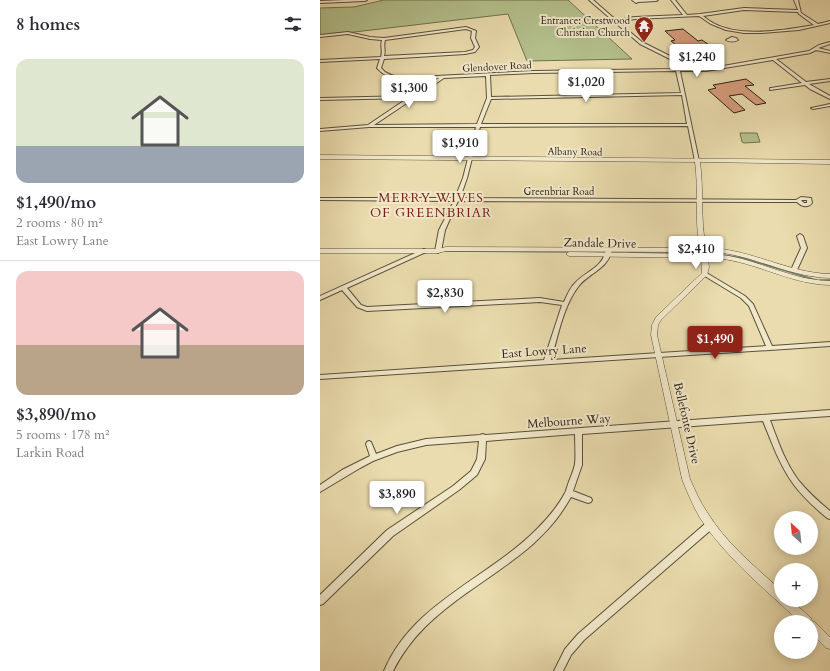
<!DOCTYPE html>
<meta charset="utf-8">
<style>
:root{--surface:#fff;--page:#f2f2f3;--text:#2b2b33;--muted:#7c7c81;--line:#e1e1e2;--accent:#8f2418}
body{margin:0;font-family:Cardo,serif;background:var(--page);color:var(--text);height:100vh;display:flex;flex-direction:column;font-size:15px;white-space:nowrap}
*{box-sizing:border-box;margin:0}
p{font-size:13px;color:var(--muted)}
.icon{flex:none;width:22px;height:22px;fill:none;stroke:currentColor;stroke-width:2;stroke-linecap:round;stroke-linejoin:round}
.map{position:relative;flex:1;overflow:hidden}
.panel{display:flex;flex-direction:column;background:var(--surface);width:320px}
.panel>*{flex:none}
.needle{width:26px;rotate:333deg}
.fabs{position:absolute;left:454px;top:511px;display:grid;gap:8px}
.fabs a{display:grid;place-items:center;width:44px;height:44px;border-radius:50%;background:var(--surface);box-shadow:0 2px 10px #0003;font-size:20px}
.price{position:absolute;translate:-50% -34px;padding:0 9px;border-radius:4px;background:#fff;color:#222;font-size:13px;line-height:26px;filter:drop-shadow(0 1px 2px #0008)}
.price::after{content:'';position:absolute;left:50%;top:24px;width:12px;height:9px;margin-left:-6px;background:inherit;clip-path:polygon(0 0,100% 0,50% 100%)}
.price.active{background:var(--accent);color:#fff}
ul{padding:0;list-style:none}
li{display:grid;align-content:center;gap:8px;height:212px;padding:0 16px}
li+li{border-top:1px solid var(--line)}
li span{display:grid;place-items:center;height:124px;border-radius:12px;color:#555}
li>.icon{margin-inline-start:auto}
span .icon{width:72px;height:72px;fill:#fffc;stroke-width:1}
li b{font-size:17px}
h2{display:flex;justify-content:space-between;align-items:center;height:48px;padding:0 16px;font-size:17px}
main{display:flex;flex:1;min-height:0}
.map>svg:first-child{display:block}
</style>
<main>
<section class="panel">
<h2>8 homes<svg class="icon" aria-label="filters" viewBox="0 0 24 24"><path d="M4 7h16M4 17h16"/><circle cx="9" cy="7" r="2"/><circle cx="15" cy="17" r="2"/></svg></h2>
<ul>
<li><span style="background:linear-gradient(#dfe7d0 70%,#9aa5b1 0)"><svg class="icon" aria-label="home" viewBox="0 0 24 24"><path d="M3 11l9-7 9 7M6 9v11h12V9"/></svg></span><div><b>$1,490/mo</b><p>2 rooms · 80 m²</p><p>East Lowry Lane</p></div></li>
<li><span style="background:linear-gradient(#f6c9c9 60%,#b9a48a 0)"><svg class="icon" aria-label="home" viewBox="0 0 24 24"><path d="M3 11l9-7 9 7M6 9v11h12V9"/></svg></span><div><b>$3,890/mo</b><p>5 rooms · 178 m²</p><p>Larkin Road</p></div></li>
</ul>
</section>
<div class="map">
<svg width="510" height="671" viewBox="0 0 510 671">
<rect width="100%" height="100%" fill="#eadcae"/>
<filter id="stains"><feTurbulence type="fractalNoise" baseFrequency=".005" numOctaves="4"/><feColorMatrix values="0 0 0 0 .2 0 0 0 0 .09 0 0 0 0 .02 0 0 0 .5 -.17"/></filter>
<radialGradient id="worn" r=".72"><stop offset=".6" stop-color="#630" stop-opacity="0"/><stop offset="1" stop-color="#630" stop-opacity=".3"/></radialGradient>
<g fill="#b4c18d" stroke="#6f7150">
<polygon points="64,0 248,0 312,59 207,61 188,14 0,36 0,8 34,7"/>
<polygon points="420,133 437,133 440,142 424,143 422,142"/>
</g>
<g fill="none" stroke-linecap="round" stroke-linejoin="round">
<g stroke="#6c7e6c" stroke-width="1.5">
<polyline points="125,251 249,252"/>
<polyline points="309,253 381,253"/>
<polyline points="389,253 423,258 496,280"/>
<polyline points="500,280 510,280"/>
</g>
</g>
<g fill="#d69c7c" stroke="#2a2114">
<polygon points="363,29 378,41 382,40 395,49 370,53 365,48 355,50 351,46 356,45 351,41 355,40 345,31"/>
<polygon points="426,79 434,85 425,86 446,103 436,105 422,94 409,96 425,110 414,113 388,90 396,88 393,85"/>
</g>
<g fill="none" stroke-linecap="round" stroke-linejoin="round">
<defs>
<g id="minor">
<polygon points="25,0 47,0 45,1 0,3 0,1"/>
<path d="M269 0H273L296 20 315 17 363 15 351 0H355L367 15 380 14 424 8 478 10 474 0H478L481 13 498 24 510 21V23L479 30 442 33H424L406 30 391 24 379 16 315 19 298 22 322 42 352 57 359 69H386L489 51 499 45 510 42V44L498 48 510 51V53L496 50 490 53 456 59 486 82 510 79V81L489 84 510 96V99L490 89 485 85 450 90V88H451L482 83 453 60 386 71H360L379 161V162H375V161L368 126 160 127 147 178 140 198 476 200 481 197 491 198 492 203C488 208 482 207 477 202L138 201 125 230 121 251 118 253 115 251 119 230 134 201 0 200V198H135L143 178 156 127H49L0 131V129L48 125 88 98 0 100V98L92 96 119 78C99 80 71 85 57 68L60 59 0 62V60L61 57C63 50 60 46 62 40L50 39 28 34 0 37V35L28 32 50 37 64 38 146 27 156 31 155 38 159 47 155 52 145 54 64 59 61 68 65 72 71 75 78 77H96L213 71 355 69 350 59 320 44ZM424 10 478 12 479 14 494 25C465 30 420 38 393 23 389 21 386 18 383 16ZM146 29 152 31 151 38 155 47 153 50 145 52 64 56C66 50 63 46 65 40ZM356 71 361 93 171 97 170 75 213 73ZM166 76 167 98 157 124 54 125 124 78ZM362 95 367 124H161L171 99ZM481 200H487V203H484Z"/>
<polygon points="312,0 338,0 336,1 318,2 316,3"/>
<path d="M412 37 416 38 418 40C415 42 409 42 406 40Z"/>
<polygon points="510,104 510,106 493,109 491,108"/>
<polygon points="480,234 483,236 487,248 477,270 474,272 471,270 481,248 477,236"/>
<path d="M289 247 292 249C289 269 268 273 258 287 243 307 238 336 231 360L446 346 429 306 421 298 383 275 382 274 383 273 385 272 425 296 433 304 452 346 510 342V346L0 379V375L224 360 242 305 220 302 47 311 37 307 22 290 0 300V296L104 249 106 250 107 251 106 252 27 288 41 305 47 307 220 298 244 302C247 295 250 288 255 283 266 271 284 267 286 249Z"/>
<path d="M510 410V416L450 420C458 441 465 463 479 481 488 492 499 502 510 511V519L507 518C495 508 484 498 474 485 460 466 452 443 443 421L262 434V465L253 491 271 498 272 500 271 502 268 503 251 497C246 505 241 514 234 522 228 530 220 537 213 544 179 574 137 595 105 627 92 640 81 655 73 671H64C92 603 169 578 217 529 228 518 238 506 245 493 247 489 248 483 250 479 252 474 254 469 255 464 256 455 255 444 255 434L166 441 165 459 157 475 139 490 73 536 3 604 0 605V595L67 530 133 486 151 471 157 459 159 441 106 445 77 452 53 461 40 468 0 492V485L22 470 50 456 46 444 47 442 49 441 51 442 56 454 77 446 106 439 160 435 163 434 165 435Z"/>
<polygon points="389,522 392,523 393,526 392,529 264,640 251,655 243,671 234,671 245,649 258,634 386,523"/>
</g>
<path id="tertiary" d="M0 155 510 160V164L380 162C384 191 380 219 386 248 429 248 467 273 510 274V278C466 277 429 252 387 252V254C431 254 466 280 510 281V285C466 284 431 258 388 258L389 267 387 275 341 320 338 325 337 335 370 479C375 490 380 502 387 512 406 543 434 566 461 590V600H471L491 618 492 621 495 622 510 637V649L506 648 491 633V622H480C446 590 406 558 380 518 373 506 367 492 362 479L331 335 332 325 336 317 382 273 381 258 249 256 246 254 249 252 381 254V252L126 251 118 253H0V249H118L126 247 380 248C374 219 379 191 375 162L0 159Z"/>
</defs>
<use href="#minor" stroke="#5a503a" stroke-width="2"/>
<use href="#tertiary" stroke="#5a503a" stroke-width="1"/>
<use href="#minor" fill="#f1e8ca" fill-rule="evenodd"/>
<use href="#tertiary" fill="#f1e8ca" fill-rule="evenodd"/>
</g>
<defs>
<symbol id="temple-pin" viewBox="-11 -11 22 30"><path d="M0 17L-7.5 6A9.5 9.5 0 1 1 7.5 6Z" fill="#8f2418" stroke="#f1e8ca"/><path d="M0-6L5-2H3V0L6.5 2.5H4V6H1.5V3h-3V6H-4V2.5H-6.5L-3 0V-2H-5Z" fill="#fff"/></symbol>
</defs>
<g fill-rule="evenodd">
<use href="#temple-pin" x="313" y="15" width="22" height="30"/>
</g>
<g text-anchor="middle" stroke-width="4" stroke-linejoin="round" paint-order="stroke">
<g font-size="10" fill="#2a2114" stroke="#f1e8ca" text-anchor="end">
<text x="310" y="24">Entrance: Crestwood<tspan x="310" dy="12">Christian Church</tspan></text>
</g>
<g font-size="10" fill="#2a2114" stroke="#f1e8ca">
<text transform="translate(177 66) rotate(-3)" y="4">Glendover Road</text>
<text transform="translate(255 151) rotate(1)" y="4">Albany Road</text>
<text x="239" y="195">Greenbriar Road</text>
</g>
<g font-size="12" fill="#2a2114" stroke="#f1e8ca">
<text transform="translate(280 243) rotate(1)" y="4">Zandale Drive</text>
<text transform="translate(224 351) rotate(-4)" y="4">East Lowry Lane</text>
<text transform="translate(249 421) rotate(-4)" y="4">Melbourne Way</text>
<text transform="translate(367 423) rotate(77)" y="4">Bellefonte Drive</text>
</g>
<g font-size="13" letter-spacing="1" fill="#7a1f14" stroke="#f1e8ca">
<text x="111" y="202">MERRY WIVES<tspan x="111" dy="15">OF GREENBRIAR</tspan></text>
</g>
</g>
<rect width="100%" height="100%" filter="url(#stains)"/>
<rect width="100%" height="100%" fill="url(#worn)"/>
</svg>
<div class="fabs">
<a><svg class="needle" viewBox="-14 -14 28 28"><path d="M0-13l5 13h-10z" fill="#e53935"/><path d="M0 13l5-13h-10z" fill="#7c7c81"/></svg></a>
<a>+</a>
<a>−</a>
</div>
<b class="price" style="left:377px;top:78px">$1,240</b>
<b class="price" style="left:266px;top:103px">$1,020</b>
<b class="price" style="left:89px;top:109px">$1,300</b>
<b class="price" style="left:140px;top:164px">$1,910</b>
<b class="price" style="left:376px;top:270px">$2,410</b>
<b class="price" style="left:125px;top:314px">$2,830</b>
<b class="price active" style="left:395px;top:360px">$1,490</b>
<b class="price" style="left:77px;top:515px">$3,890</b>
</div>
</main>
